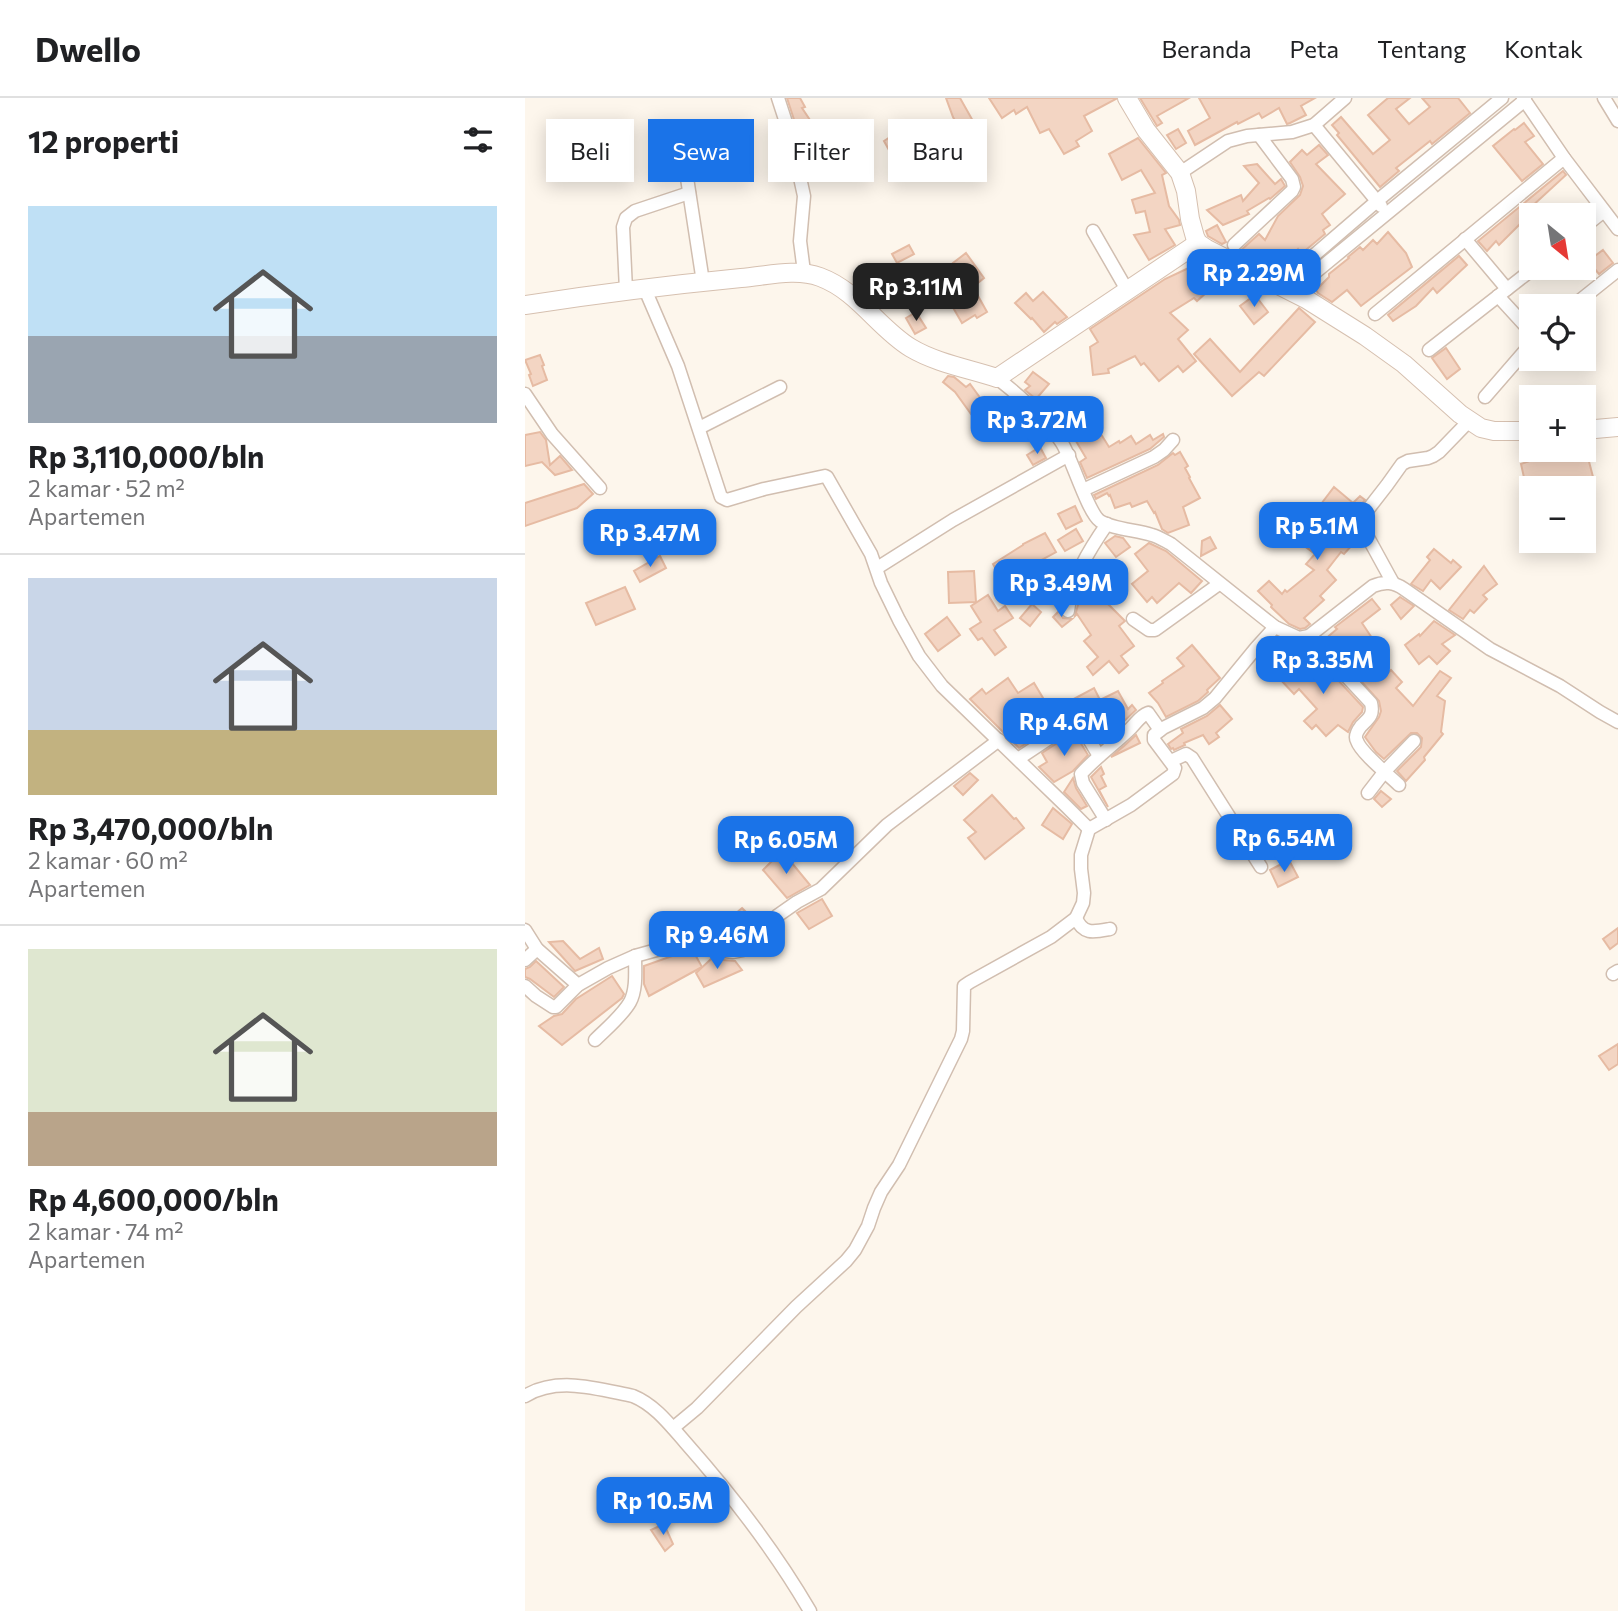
<!DOCTYPE html>
<html lang="id">
<meta charset="utf-8">
<style>
:root{--surface:#fff;--page:#f6f6f6;--text:#202124;--muted:#757577;--line:#e0e0e0;--accent:#1a73e8}
body{margin:0;font-family:Commissioner,sans-serif;background:var(--page);color:var(--text);height:100vh;display:flex;flex-direction:column;font-size:26px;white-space:nowrap}
*{box-sizing:border-box;margin:0}
p{font-size:23px;color:var(--muted)}
.icon{flex:none;width:38px;height:38px;fill:none;stroke:currentColor;stroke-width:2;stroke-linecap:round;stroke-linejoin:round}
.map{position:relative;flex:1;overflow:hidden}
.drawer{display:flex;flex-direction:column;background:var(--surface);width:525px}
.drawer>*{flex:none}
.top-card{position:absolute;left:21px;top:21px;width:665px;height:63px;display:flex;gap:14px}
.needle{width:46px;rotate:150deg}
.tools{position:absolute;left:994px;top:105px;display:grid;gap:14px}
.tools a{display:grid;place-items:center;width:77px;height:77px;border-radius:0px;background:var(--surface);box-shadow:0 4px 18px #0003;font-size:35px}
.price{position:absolute;translate:-50% -60px;padding:0 16px;border-radius:14px;background:var(--accent);color:#fff;font-size:23px;line-height:46px;filter:drop-shadow(0 2px 4px #0008)}
.price::after{content:'';position:absolute;left:50%;top:42px;width:21px;height:16px;margin-left:-10px;background:inherit;clip-path:polygon(0 0,100% 0,50% 100%)}
.price.on{background:#222;color:#fff}
ul{padding:0;list-style:none}
li{display:grid;align-content:center;gap:14px;height:371px;padding:0 28px}
li+li{border-top:2px solid var(--line)}
li span{display:grid;place-items:center;height:217px;border-radius:0px;color:#555}
li>.icon{margin-inline-start:auto}
span .icon{width:126px;height:126px;fill:#fffc;stroke-width:1}
li b{font-size:30px}
h2{display:flex;justify-content:space-between;align-items:center;height:84px;padding:0 28px;font-size:30px}
.pill{padding:0 24px;border-radius:0px;background:var(--surface);box-shadow:0 4px 18px #0003;font-size:24px;line-height:63px}
.pill.on{background:var(--accent);color:#fff}
header{display:flex;align-items:center;gap:42px;box-sizing:border-box;height:98px;padding:0 35px;background:var(--surface);border-bottom:2px solid var(--line)}
header strong{font-size:33px}
nav{display:flex;gap:38px;margin-inline-start:auto;font-size:24px}
main{display:flex;flex:1;min-height:0}
.map>svg:first-child{display:block}
</style>
<header>
<strong>Dwello</strong>
<nav><a>Beranda</a><a>Peta</a><a>Tentang</a><a>Kontak</a></nav>
</header>
<main>
<section class="drawer">
<h2>12 properti<svg class="icon" aria-label="filters" viewBox="0 0 24 24"><path d="M4 7h16M4 17h16"/><circle cx="9" cy="7" r="2"/><circle cx="15" cy="17" r="2"/></svg></h2>
<ul>
<li><span style="background:linear-gradient(#bfe0f5 60%,#9aa5b1 0)"><svg class="icon" aria-label="home" viewBox="0 0 24 24"><path d="M3 11l9-7 9 7M6 9v11h12V9"/></svg></span><div><b>Rp 3,110,000/bln</b><p>2 kamar · 52 m²</p><p>Apartemen</p></div></li>
<li><span style="background:linear-gradient(#c9d6e8 70%,#c2b280 0)"><svg class="icon" aria-label="home" viewBox="0 0 24 24"><path d="M3 11l9-7 9 7M6 9v11h12V9"/></svg></span><div><b>Rp 3,470,000/bln</b><p>2 kamar · 60 m²</p><p>Apartemen</p></div></li>
<li><span style="background:linear-gradient(#dfe7d0 75%,#b9a48a 0)"><svg class="icon" aria-label="home" viewBox="0 0 24 24"><path d="M3 11l9-7 9 7M6 9v11h12V9"/></svg></span><div><b>Rp 4,600,000/bln</b><p>2 kamar · 74 m²</p><p>Apartemen</p></div></li>
</ul>
</section>
<div class="map">
<svg width="1093" height="1513" viewBox="0 0 1093 1513">
<rect width="100%" height="100%" fill="#fdf6ec"/>
<g fill="#f3d5c3" stroke="#e6bba3" stroke-width="2">
<polygon points="262,0 275,0 280,9 277,10 299,43 282,48 278,32 273,34"/>
<polygon points="421,0 435,0 448,23 434,30 428,19"/>
<polygon points="464,0 591,0 591,1 559,18 567,33 551,43 554,48 539,56 524,31 515,35 502,9 491,16 489,12 477,20"/>
<polygon points="615,0 664,0 632,18 637,25 632,28"/>
<polygon points="674,0 790,0 776,8 781,17 765,25 762,26 754,10 737,20 734,15 713,26 712,24 670,47 663,33 685,20"/>
<polygon points="863,0 885,0 871,11 884,26 905,9 897,0 933,0 945,15 907,46 905,43 871,70 874,73 855,89 812,37 814,35 807,27 816,19 848,56 865,42 843,17"/>
<polygon points="999,25 1009,38 1000,44 1018,66 997,83 968,48 989,31 990,32"/>
<polygon points="402,29 409,41 398,48 390,36"/>
<polygon points="653,31 661,45 651,51 642,37"/>
<polygon points="376,32 382,41 364,52 359,43"/>
<polygon points="613,40 641,75 637,77 644,108 654,122 655,127 640,131 650,147 624,162 609,137 625,134 620,113 611,115 607,102 630,95 616,72 597,82 584,56"/>
<polygon points="794,47 803,57 791,66 820,96 797,116 805,127 798,132 800,136 776,156 773,151 757,168 742,153 732,164 714,154 734,136 740,142 753,118 775,97 778,88 775,79 765,64 777,52 782,57"/>
<polygon points="732,66 750,86 756,81 760,88 745,101 744,100 722,113 724,116 698,127 682,112 716,97 718,103 734,85 719,68"/>
<polygon points="1038,73 1041,77 1004,111 1006,115 974,147 971,143 962,153 953,143"/>
<polygon points="692,127 701,144 697,146 683,138 681,133"/>
<polygon points="863,134 881,155 887,169 836,208 822,192 807,204 793,195 791,192 804,179 804,176 824,160 823,159 835,149 838,152 848,142 852,146"/>
<polygon points="384,147 389,156 372,165 367,156"/>
<polygon points="1078,152 1088,165 1074,176 1063,163"/>
<polygon points="441,155 459,180 448,189 462,214 452,220 450,217 437,225 423,201 445,189 428,165"/>
<polygon points="934,158 942,167 912,195 908,190 891,208 868,223 863,217"/>
<polygon points="678,162 680,163 694,183 672,203 669,200 645,215 663,232 653,241 671,263 658,274 653,268 634,283 619,265 616,267 610,258 583,271 584,275 568,277 565,249 573,244 565,231 640,181 670,167"/>
<polygon points="518,194 542,219 532,226 530,224 519,234 507,220 506,221 490,205 501,195 508,203"/>
<polygon points="730,197 743,214 729,226 715,208"/>
<polygon points="774,210 790,224 739,278 734,274 707,298 669,256 685,241 715,274"/>
<polygon points="391,214 401,230 390,236 381,220"/>
<polygon points="921,250 935,271 922,281 907,260"/>
<polygon points="15,257 19,267 17,268 22,282 8,288 4,277 6,276 0,262"/>
<polygon points="508,274 524,286 511,301 500,292 505,288 500,284"/>
<polygon points="423,278 429,279 441,289 445,286 456,301 459,299 475,321 462,331 450,314 446,316 430,294 418,284"/>
<polygon points="555,315 563,329 569,325 584,349 594,343 595,345 606,338 611,346 625,337 628,342 638,336 639,339 625,351 562,380 555,364 561,360 548,338 544,340 535,327"/>
<polygon points="15,334 21,342 25,367 35,358 47,372 30,377 17,364 0,368 0,337"/>
<polygon points="515,349 521,360 508,367 502,357"/>
<polygon points="1008,352 1061,352 1068,379 1017,387 1015,380 1000,384 996,366 1010,361"/>
<polygon points="655,354 663,368 660,370 665,379 664,380 675,400 658,409 664,427 643,435 637,431 630,414 629,415 622,403 607,409 605,405 590,410 585,397 584,398 582,395 571,401 569,397 633,367 648,355 650,357"/>
<polygon points="59,386 68,396 52,410 0,428 0,405"/>
<polygon points="809,389 828,405 835,398 840,402 827,418 826,427 818,435 829,445 819,456 816,454 802,472 811,482 795,498 799,502 779,520 785,526 780,530 775,531 764,526 746,509 747,507 733,493 744,483 757,496 760,492 762,494 789,472 781,466 790,456 778,447 784,439 787,441 805,420 793,410"/>
<polygon points="550,408 557,423 541,431 533,416"/>
<polygon points="79,416 88,443 71,450 61,421"/>
<polygon points="551,431 558,443 540,453 533,442"/>
<polygon points="520,435 531,454 513,464 524,486 507,495 502,486 488,494 481,480 477,482 468,466 498,447 498,446"/>
<polygon points="590,438 598,440 605,449 591,459 580,445"/>
<polygon points="685,439 691,450 676,458 677,443"/>
<polygon points="624,445 641,453 677,483 666,495 654,485 632,505 627,499 622,504 607,486 623,473 610,456"/>
<polygon points="909,451 926,465 928,462 936,469 915,491 906,482 898,493 886,486 905,462 902,459"/>
<polygon points="135,458 141,470 115,484 109,473"/>
<polygon points="959,468 972,486 958,497 962,501 949,515 945,512 938,521 924,512"/>
<polygon points="577,470 591,488 576,499 600,523 594,528 609,548 596,558 603,567 594,575 584,563 568,577 562,569 573,559 559,543 566,537 552,516 550,518 558,488 564,483 563,480"/>
<polygon points="449,473 451,504 424,505 423,474"/>
<polygon points="100,489 110,511 71,527 61,505"/>
<polygon points="463,497 473,513 480,508 488,520 469,532 481,549 470,557 457,540 453,542 445,531 456,524 446,508"/>
<polygon points="875,499 889,508 876,521 866,507"/>
<polygon points="847,501 855,511 837,525 851,546 846,550 863,575 866,572 877,584 871,590 888,608 915,573 926,580 912,598 920,603 916,634 918,636 899,659 900,662 881,683 872,673 896,649 897,640 892,635 886,635 859,661 851,654 840,639 854,619 856,613 854,603 799,542 812,531 810,529"/>
<polygon points="507,506 516,514 505,528 495,520"/>
<polygon points="534,513 538,520 547,521 537,529 528,519"/>
<polygon points="422,519 435,537 413,553 400,536"/>
<polygon points="909,523 930,537 917,546 925,553 912,566 904,558 894,566 880,547 894,536 895,538"/>
<polygon points="752,540 766,548 754,560 742,553"/>
<polygon points="667,547 695,580 682,592 683,594 673,603 641,619 633,605 624,595 638,585 637,583 659,568 652,560"/>
<polygon points="781,557 799,567 838,609 837,614 828,624 823,634 813,627 801,638 791,627 787,631 779,623 792,611 774,591 769,596 754,580"/>
<polygon points="483,580 493,595 509,585 524,610 498,626 508,641 494,650 445,601 457,591 461,596"/>
<polygon points="569,590 575,602 593,593 603,611 607,607 611,612 576,645 563,622 555,616 544,617 528,627 525,624 548,608 545,603"/>
<polygon points="695,607 707,621 691,635 694,639 684,646 678,637 659,645 660,647 649,652 648,650 646,651 643,646 658,635 656,631 682,618"/>
<polygon points="549,634 563,657 548,673 529,684 514,669 522,664 517,655"/>
<polygon points="611,637 615,645 586,659 599,648"/>
<polygon points="576,669 579,676 576,678 581,688 574,692 583,709 566,679"/>
<polygon points="445,675 453,682 438,697 429,688"/>
<polygon points="548,680 551,690 562,708 556,711 539,694"/>
<polygon points="856,693 866,701 857,709 849,701"/>
<polygon points="467,697 489,721 491,720 499,730 460,761 443,740 451,734 439,722"/>
<polygon points="528,710 547,726 538,741 517,727"/>
<polygon points="257,753 285,787 262,800 238,772"/>
<polygon points="764,762 773,779 753,789 745,772"/>
<polygon points="297,801 307,818 284,831 272,815"/>
<polygon points="217,810 226,819 216,829 223,835 214,844 206,845 199,840 204,821"/>
<polygon points="1093,830 1093,845 1085,851 1078,841"/>
<polygon points="38,843 55,861 74,850 78,861 50,873 24,844"/>
<polygon points="167,851 177,869 124,898 119,886 119,868"/>
<polygon points="186,861 210,863 217,872 179,889 171,875"/>
<polygon points="11,863 39,889 29,899 5,881 0,879 0,871 5,869"/>
<polygon points="87,878 99,896 97,900 37,947 14,928 29,918 37,916 51,901"/>
<polygon points="1093,946 1093,966 1084,972 1074,958"/>
<polygon points="139,1426 148,1446 140,1453 126,1432"/>
</g>
<g fill="none" stroke-linecap="round" stroke-linejoin="round">
<defs>
<g id="street">
<polyline points="253,0 267,43 279,98 275,143 279,174"/>
<polyline points="998,0 1039,60 1093,131"/>
<polyline points="1079,0 1093,23"/>
<polyline points="789,27 856,108"/>
<polyline points="655,75 703,43 722,38 767,34 789,27 820,0"/>
<polyline points="162,80 178,184"/>
<polyline points="1059,129 1079,113"/>
<polyline points="568,133 602,192"/>
<polyline points="940,141 982,191"/>
<polyline points="709,147 767,93 769,89 767,81 734,37"/>
<polyline points="773,171 852,103 977,0"/>
<polyline points="787,177 1000,2"/>
<polyline points="119,189 153,268 196,399 202,402 239,391 300,378 302,379 346,456 356,485 374,522 394,558 417,588 541,708 564,731"/>
<polyline points="101,192 98,129 101,120 110,113 164,95"/>
<polyline points="973,198 1006,234"/>
<polyline points="1048,208 1093,172"/>
<polyline points="850,216 1039,60"/>
<polyline points="904,252 1009,170"/>
<path d="M472 280C495 298 521 320 537 345 547 361 563 415 575 423 587 431 612 432 627 437 634 439 640 443 646 446L750 529 774 540 784 538 848 488C860 483 869 484 879 491L965 551 1035 588 1075 614 1093 624"/>
<polyline points="0,296 27,336 75,390"/>
<polyline points="960,299 1006,246"/>
<polyline points="174,330 255,289"/>
<polyline points="558,392 629,359 639,352 648,342"/>
<polyline points="352,470 428,422 544,357"/>
<polyline points="868,485 834,423 862,387 877,366 883,363 903,360 908,358 914,354 944,323"/>
<path d="M543 513C546 481 564 452 582 426"/>
<polyline points="608,521 624,532 630,532 694,486"/>
<path d="M784 538 846 605C849 617 844 620 836 628 833 632 829 638 832 643 836 655 865 678 874 687"/>
<polyline points="493,661 547,625 551,624 555,626 574,658"/>
<polyline points="646,663 661,656 667,660 736,769"/>
<polyline points="843,695 860,673 889,643"/>
<path d="M581 722 558 685 556 676C571 659 590 646 606 630 612 624 615 618 623 615L635 632"/>
<path d="M551 820C558 837 569 834 585 831"/>
<polyline points="0,832 12,851 53,887"/>
<polyline points="0,862 12,851"/>
<polyline points="1088,876 1093,873"/>
<polyline points="0,888 11,898 28,909 31,909 53,887 83,870 110,858 171,841 181,843 201,853 208,854 218,852 252,818 272,804 296,791 362,727 474,642"/>
<path d="M70 942C82 930 97 918 105 904 112 891 110 872 110 858"/>
<path d="M0 1298C33 1278 73 1291 108 1298 130 1307 145 1327 160 1344 206 1396 250 1453 285 1513"/>
<polyline points="148,1330 172,1310 271,1209 321,1163 330,1152 343,1128 349,1110 356,1094 374,1067 436,941 438,933 439,888 445,884 526,839 551,820 558,805 559,795 556,771 556,757 564,731 606,707 648,676 650,670 629,642 629,637 638,630 678,610 690,600 731,550 750,529"/>
</g>
<g id="secondary">
<polyline points="602,0 621,32 655,75 661,93 665,121 670,139 673,145 682,151 781,201 840,238 879,266 935,316 956,330 969,333 1006,333"/>
<path d="M0 207C72 196 144 187 216 180 241 178 271 170 295 179 333 193 353 230 386 250 411 265 445 271 472 280L673 145"/>
<polyline points="1059,332 1093,329"/>
</g>
</defs>
<use href="#street" stroke="#d1beb0" stroke-width="15"/>
<use href="#secondary" stroke="#d6c0b0" stroke-width="20"/>
<use href="#street" stroke="#fff" stroke-width="12"/>
<use href="#secondary" stroke="#fff" stroke-width="18"/>
</g>
</svg>
<div class="tools">
<a><svg class="needle" viewBox="-14 -14 28 28"><path d="M0-13l5 13h-10z" fill="#e53935"/><path d="M0 13l5-13h-10z" fill="#757577"/></svg></a>
<a><svg class="icon" aria-label="locate" viewBox="0 0 24 24"><circle cx="12" cy="12" r="6"/><path d="M12 2v4M12 18v4M2 12h4M18 12h4"/></svg></a>
<a>+</a>
<a>−</a>
</div>
<b class="price" style="left:729px;top:211px">Rp 2.29M</b>
<b class="price on" style="left:391px;top:225px">Rp 3.11M</b>
<b class="price" style="left:512px;top:358px">Rp 3.72M</b>
<b class="price" style="left:792px;top:464px">Rp 5.1M</b>
<b class="price" style="left:125px;top:471px">Rp 3.47M</b>
<b class="price" style="left:536px;top:521px">Rp 3.49M</b>
<b class="price" style="left:798px;top:598px">Rp 3.35M</b>
<b class="price" style="left:539px;top:660px">Rp 4.6M</b>
<b class="price" style="left:759px;top:776px">Rp 6.54M</b>
<b class="price" style="left:261px;top:778px">Rp 6.05M</b>
<b class="price" style="left:192px;top:873px">Rp 9.46M</b>
<b class="price" style="left:138px;top:1439px">Rp 10.5M</b>
<div class="top-card">
<a class="pill">Beli</a>
<a class="pill on">Sewa</a>
<a class="pill">Filter</a>
<a class="pill">Baru</a>
</div>
</div>
</main>
